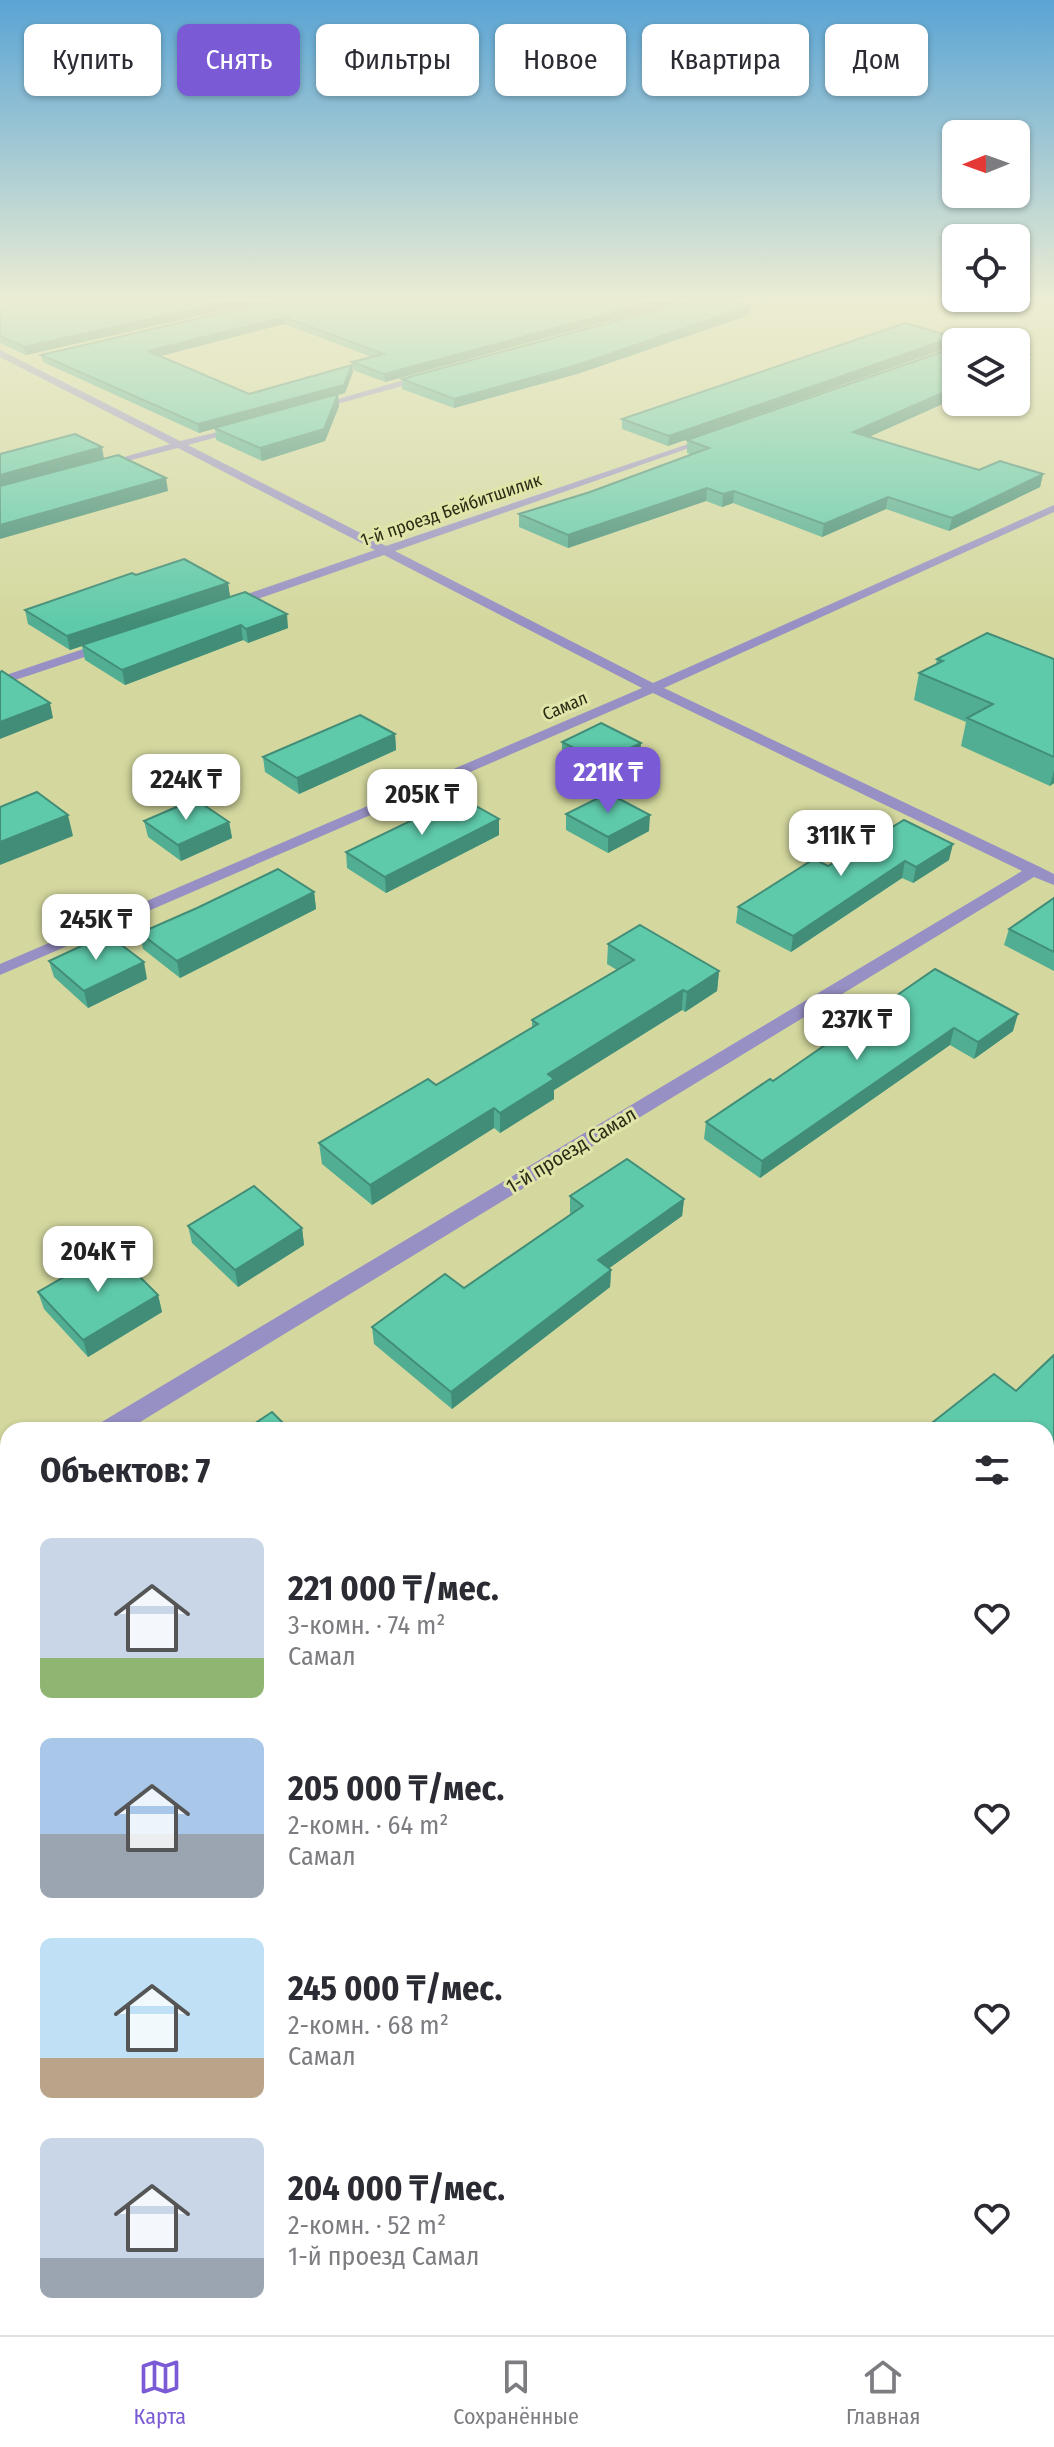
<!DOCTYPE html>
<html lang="ru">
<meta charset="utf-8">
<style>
:root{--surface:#fff;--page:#f2f2f3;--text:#2b2b33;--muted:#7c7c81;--line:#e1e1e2;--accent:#7a5bd5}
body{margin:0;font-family:"Fira Sans Condensed",sans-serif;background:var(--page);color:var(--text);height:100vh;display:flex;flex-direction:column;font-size:30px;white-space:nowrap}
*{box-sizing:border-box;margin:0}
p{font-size:26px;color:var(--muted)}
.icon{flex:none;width:44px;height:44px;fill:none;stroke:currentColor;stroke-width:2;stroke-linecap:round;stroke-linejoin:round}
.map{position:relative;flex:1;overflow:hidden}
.sheet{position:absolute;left:0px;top:1422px;width:1054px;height:914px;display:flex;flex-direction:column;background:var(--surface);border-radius:24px 24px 0 0;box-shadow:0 2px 6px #0004}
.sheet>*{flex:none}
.top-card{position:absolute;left:24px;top:24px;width:1006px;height:72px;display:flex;gap:16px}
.needle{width:52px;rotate:269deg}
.buttons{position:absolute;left:942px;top:120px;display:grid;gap:16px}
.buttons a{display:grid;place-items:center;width:88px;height:88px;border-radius:12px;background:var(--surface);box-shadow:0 2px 6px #0004;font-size:40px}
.price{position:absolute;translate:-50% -68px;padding:0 18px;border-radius:16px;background:#fff;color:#222;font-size:26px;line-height:52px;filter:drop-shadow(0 2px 4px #0008)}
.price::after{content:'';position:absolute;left:50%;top:48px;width:24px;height:18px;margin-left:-12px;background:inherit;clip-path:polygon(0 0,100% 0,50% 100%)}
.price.current{background:var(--accent);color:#fff}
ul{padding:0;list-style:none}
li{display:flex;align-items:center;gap:24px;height:200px;padding:0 40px}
li span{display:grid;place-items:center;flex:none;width:224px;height:160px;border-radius:12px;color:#555}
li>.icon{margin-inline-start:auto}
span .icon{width:96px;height:96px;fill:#fffc;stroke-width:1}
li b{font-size:34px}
h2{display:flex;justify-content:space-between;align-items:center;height:96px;padding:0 40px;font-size:34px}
.chip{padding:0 28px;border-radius:12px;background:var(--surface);box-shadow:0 2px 6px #0004;font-size:28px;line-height:72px}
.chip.current{background:var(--accent);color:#fff}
.menu{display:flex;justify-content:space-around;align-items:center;height:112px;border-top:2px solid var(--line);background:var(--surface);font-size:22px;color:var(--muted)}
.menu a{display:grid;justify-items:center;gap:4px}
.menu .current{color:var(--accent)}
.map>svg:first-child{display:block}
</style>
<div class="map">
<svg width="1054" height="2335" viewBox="0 0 1054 2335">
<rect width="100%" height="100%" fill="#d4d89e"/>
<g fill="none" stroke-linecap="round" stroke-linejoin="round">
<g fill="#9790c4" fill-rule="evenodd">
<polygon points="0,350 180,441 243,426 243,430 188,445 386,546 715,435 715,439 395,551 653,683 1054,505 1054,512 664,688 1040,867 1054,874 1054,885 1034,877 127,1430 96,1430 100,1423 1022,871 653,693 0,975 0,964 642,688 384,555 232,608 224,608 224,602 375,550 178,448 96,469 96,465 170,444 0,357"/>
<polygon points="428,373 431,378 312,411 307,408"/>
<polygon points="110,640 116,644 115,647 0,685 0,677"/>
<polygon points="8,1480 8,1503 0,1505 0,1483"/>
<polygon points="1054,1621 1054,1651 1046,1654 1046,1624"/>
<polygon points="360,2328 399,2328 396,2335 357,2335"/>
</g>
</g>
<g fill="#52ae92">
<polygon points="0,297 281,297 26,355 0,343"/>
<polygon points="289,297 692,298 385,382 353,370 352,362 372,357 284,324 160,356 249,394 353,372 345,393 338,395 339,406 325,441 262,461 216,440 215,428 199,433 43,362 41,355"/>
<polygon points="750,306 749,315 577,374 454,408 402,389 402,379"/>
<polygon points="953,346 668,446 622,429 622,419"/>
<polygon points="956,347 956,398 868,437 979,470 1043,474 1040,487 949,531 886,509 822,537 733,503 722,507 706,501 568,548 519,527 519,514 590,492 693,455 687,453 687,440"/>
<polygon points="136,575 228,583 230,596 288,628 248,643 243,640 125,685 85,660 82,646 70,650 28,624 25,610"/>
<polygon points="937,659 1054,659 1054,783 1050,786 961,746 966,722 914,700 919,673 936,664"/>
<polygon points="395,734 396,750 299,794 265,772 263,757"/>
<polygon points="562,742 640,759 601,778 562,757"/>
<polygon points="566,814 649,831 608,853 566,830"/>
<polygon points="499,819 499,835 386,893 347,868 346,852"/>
<polygon points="144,821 229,822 232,838 181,861 148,837"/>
<polygon points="949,860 913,883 902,878 791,952 736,923 738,907 828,866"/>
<polygon points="314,892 316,909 180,978 143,949 140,933 197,908"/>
<polygon points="1054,898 1054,971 1004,945 1009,929"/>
<polygon points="608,944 719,971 717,991 685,1012 682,1010 554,1090 554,1099 500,1133 494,1128 372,1205 322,1164 319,1143 436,1085 532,1028 532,1020 617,970 607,964"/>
<polygon points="49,961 147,979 88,1008 54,977"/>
<polygon points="935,969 1013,1031 974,1059 950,1045 760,1178 704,1139 706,1122 773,1081"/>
<polygon points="570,1196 684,1199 682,1216 609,1268 611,1270 610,1287 452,1409 374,1344 372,1327 464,1288 571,1214 570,1213"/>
<polygon points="188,1226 302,1228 304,1245 238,1287 192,1243"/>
<polygon points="38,1292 158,1295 162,1312 88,1357 44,1309"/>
<polygon points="8,1562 8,1617 0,1607 0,1568"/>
<polygon points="1054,2299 1054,2335 1030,2335 1035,2328 1046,2328 1046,2311"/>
</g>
<g fill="#428d77">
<polygon points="248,297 281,297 26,355 24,347"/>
<polygon points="672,297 692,297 692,298 385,382 384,374"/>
<polygon points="750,306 749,315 577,374 454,408 454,399"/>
<polygon points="284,317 284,324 149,359 148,351"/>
<polygon points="954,337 953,346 668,446 669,436"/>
<polygon points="1029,355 1026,366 1016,371 1016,360"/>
<polygon points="352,365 353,372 345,393 338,395 339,406 325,441 262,461 260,448 338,395 199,433 198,424"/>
<polygon points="956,387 956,398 851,445 853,432"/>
<polygon points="102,447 104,459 0,488 0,475"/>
<polygon points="1043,474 1040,487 949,531 952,518"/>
<polygon points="166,478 168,491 0,539 0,525"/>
<polygon points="707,488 706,501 568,548 568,535"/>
<polygon points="734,491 733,503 722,507 723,494"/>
<polygon points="888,497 886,509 822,537 824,524"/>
<polygon points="228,583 230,597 70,650 67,636"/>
<polygon points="287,614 288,628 248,643 246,629"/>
<polygon points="241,625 243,640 125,685 122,670"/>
<polygon points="50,703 53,718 0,739 0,722"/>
<polygon points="395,734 396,750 299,794 297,778"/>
<polygon points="641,743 640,759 601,778 601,762"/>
<polygon points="1054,770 1054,783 1050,786"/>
<polygon points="68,815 73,836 0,865 0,842"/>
<polygon points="650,815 649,831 608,853 608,837"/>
<polygon points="499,819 499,835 386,893 385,877"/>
<polygon points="229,822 232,838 181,861 178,845"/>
<polygon points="953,844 949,860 913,883 916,867"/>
<polygon points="905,861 902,878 791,952 793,936"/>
<polygon points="314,892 316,909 180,978 177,961"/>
<polygon points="144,962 147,979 88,1008 84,991"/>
<polygon points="719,971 717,991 685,1012 687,992"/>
<polygon points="683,990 682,1010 554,1090 554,1099 500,1133 500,1113 548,1074"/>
<polygon points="1018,1014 1013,1031 974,1059 978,1042"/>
<polygon points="954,1028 950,1045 760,1178 762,1161"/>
<polygon points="494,1108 494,1128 372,1205 370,1185"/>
<polygon points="684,1199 682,1216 597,1277 598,1260"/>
<polygon points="302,1228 304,1245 238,1287 235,1270"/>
<polygon points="611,1270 610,1287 452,1409 451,1392"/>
<polygon points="158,1295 162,1312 88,1357 83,1340"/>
<polygon points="1054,1494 1054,1508 1046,1515 1046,1501"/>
<polygon points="184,2328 199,2328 192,2335 177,2335"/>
</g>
<g fill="#5fcaaa" stroke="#428d77" stroke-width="2">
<polygon points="0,297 248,297 24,347 0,336"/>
<polygon points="289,297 672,297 384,374 352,362 384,354 284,317 148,351 249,394 352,365 344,385 198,424 41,355"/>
<polygon points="703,297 716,297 750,306 577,365 454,399 402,379"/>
<polygon points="905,323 954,337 669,436 622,419"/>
<polygon points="961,336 981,342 960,342"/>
<polygon points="956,347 956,387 853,432 979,470 1000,461 1043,474 952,518 888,497 824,524 734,491 723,494 707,488 568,535 519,514 590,492 709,448 687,440"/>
<polygon points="1016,352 1029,355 1016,360"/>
<polygon points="338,394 324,429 260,448 214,428"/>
<polygon points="75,434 102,447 0,475 0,454"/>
<polygon points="118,455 166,478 0,525 0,486"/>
<polygon points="184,559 228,583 67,636 25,610 132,573 136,575"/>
<polygon points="245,592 287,614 246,629 241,625 122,670 82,645"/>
<polygon points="987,633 1054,659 1054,757 967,718 993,704 919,673 943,661 937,659"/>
<polygon points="2,671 50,703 0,722 0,672"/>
<polygon points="360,715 395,734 297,778 263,757"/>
<polygon points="601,723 641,743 601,762 562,742"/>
<polygon points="37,792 68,815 0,842 0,807"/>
<polygon points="608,793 650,815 608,837 566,814"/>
<polygon points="460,797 499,819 385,877 346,852"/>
<polygon points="195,799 229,822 178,845 144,821"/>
<polygon points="904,820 953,844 916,867 905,861 793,936 738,907 814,859 828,866"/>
<polygon points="278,869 314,892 177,961 140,933 197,908"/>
<polygon points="1054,898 1054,952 1009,929"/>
<polygon points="640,925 719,971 687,992 683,990 548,1074 554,1079 500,1113 494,1108 370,1185 319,1143 428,1079 436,1085 538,1024 532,1020 634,960 608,944"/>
<polygon points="107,934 144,962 84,991 49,961"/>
<polygon points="935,969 1018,1014 978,1042 954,1028 762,1161 706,1122 770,1079 773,1081"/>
<polygon points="627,1159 684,1199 598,1260 611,1270 451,1392 372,1327 445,1274 464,1288 583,1206 570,1196"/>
<polygon points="254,1186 302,1228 235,1270 188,1226"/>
<polygon points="112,1249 158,1295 83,1340 38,1292"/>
<polygon points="1054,1355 1054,1494 1046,1501 1046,1430 923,1430 994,1374 1016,1391"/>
<polygon points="272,1412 290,1430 245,1430"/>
<polygon points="8,1562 8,1608 0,1597 0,1568"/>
<polygon points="1046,1983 1054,1991 1054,2140 1049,2147 1046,2145"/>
<polygon points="1054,2308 1054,2335 1036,2335 1041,2328 1046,2328 1046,2320"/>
<polygon points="147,2328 184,2328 177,2335 151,2335"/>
<polygon points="642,2328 714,2328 720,2335 636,2335"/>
</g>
<linearGradient id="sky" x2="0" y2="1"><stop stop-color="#5aa4d4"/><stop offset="0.48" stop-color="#ecedd3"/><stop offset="1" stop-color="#ecedd3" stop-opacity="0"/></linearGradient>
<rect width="1054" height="623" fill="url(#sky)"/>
<g text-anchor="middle" stroke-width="6" stroke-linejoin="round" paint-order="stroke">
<g font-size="18" fill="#2b2c15" stroke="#e1e5aa">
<text transform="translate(451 510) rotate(-19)" y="6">1-й проезд Бейбитшилик</text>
<text transform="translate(565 706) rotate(-23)" y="6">Самал</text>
</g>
<g font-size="20" fill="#2b2c15" stroke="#e1e5aa">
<text transform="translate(571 1150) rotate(-31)" y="7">1-й проезд Самал</text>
</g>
</g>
</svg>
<div class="buttons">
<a><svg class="needle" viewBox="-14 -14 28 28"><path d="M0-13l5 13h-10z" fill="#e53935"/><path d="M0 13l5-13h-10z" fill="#7c7c81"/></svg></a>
<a><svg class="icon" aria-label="locate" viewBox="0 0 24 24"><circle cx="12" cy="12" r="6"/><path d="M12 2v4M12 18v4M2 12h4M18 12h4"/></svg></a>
<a><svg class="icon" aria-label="layers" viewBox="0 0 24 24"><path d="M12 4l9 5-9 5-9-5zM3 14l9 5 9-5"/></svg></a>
</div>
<b class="price current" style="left:608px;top:815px">221K ₸</b>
<b class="price" style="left:186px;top:822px">224K ₸</b>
<b class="price" style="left:422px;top:837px">205K ₸</b>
<b class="price" style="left:841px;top:878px">311K ₸</b>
<b class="price" style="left:96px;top:962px">245K ₸</b>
<b class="price" style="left:857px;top:1062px">237K ₸</b>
<b class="price" style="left:98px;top:1294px">204K ₸</b>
<div class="top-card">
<a class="chip">Купить</a>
<a class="chip current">Снять</a>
<a class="chip">Фильтры</a>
<a class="chip">Новое</a>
<a class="chip">Квартира</a>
<a class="chip">Дом</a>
</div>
<section class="sheet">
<h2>Объектов: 7<svg class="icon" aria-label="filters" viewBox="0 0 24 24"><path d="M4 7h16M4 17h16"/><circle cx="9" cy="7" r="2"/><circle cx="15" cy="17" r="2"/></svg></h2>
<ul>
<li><span style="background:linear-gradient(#c9d6e8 75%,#8fb573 0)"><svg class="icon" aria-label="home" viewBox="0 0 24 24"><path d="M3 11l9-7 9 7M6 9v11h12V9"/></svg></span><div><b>221 000 ₸/мес.</b><p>3-комн. · 74 m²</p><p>Самал</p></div><svg class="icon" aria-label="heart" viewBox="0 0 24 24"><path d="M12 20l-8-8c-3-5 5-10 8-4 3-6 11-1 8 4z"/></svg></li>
<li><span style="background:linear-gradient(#a9c7e8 60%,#9aa5b1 0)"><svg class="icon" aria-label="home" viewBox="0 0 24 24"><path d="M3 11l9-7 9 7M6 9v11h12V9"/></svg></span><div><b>205 000 ₸/мес.</b><p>2-комн. · 64 m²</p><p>Самал</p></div><svg class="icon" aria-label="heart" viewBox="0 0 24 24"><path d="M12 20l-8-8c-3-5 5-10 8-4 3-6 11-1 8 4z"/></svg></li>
<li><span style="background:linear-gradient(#bfe0f5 75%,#b9a48a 0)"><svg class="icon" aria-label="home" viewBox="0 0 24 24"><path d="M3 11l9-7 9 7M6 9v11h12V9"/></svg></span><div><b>245 000 ₸/мес.</b><p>2-комн. · 68 m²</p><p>Самал</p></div><svg class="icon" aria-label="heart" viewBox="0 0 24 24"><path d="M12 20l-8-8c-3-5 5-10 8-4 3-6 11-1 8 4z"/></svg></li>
<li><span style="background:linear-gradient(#c9d6e8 75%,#9aa5b1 0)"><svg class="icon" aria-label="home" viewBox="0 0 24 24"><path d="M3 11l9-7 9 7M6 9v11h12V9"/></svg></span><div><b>204 000 ₸/мес.</b><p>2-комн. · 52 m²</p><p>1-й проезд Самал</p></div><svg class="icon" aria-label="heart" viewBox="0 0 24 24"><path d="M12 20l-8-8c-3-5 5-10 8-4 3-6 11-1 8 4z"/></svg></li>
</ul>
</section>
</div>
<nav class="menu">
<a class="current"><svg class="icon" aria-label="map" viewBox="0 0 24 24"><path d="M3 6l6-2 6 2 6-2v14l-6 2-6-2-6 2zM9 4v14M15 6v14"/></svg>Карта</a>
<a><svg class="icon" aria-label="saved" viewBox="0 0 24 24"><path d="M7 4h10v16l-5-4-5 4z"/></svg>Сохранённые</a>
<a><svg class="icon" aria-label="home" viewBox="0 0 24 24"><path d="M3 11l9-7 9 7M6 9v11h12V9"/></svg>Главная</a>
</nav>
